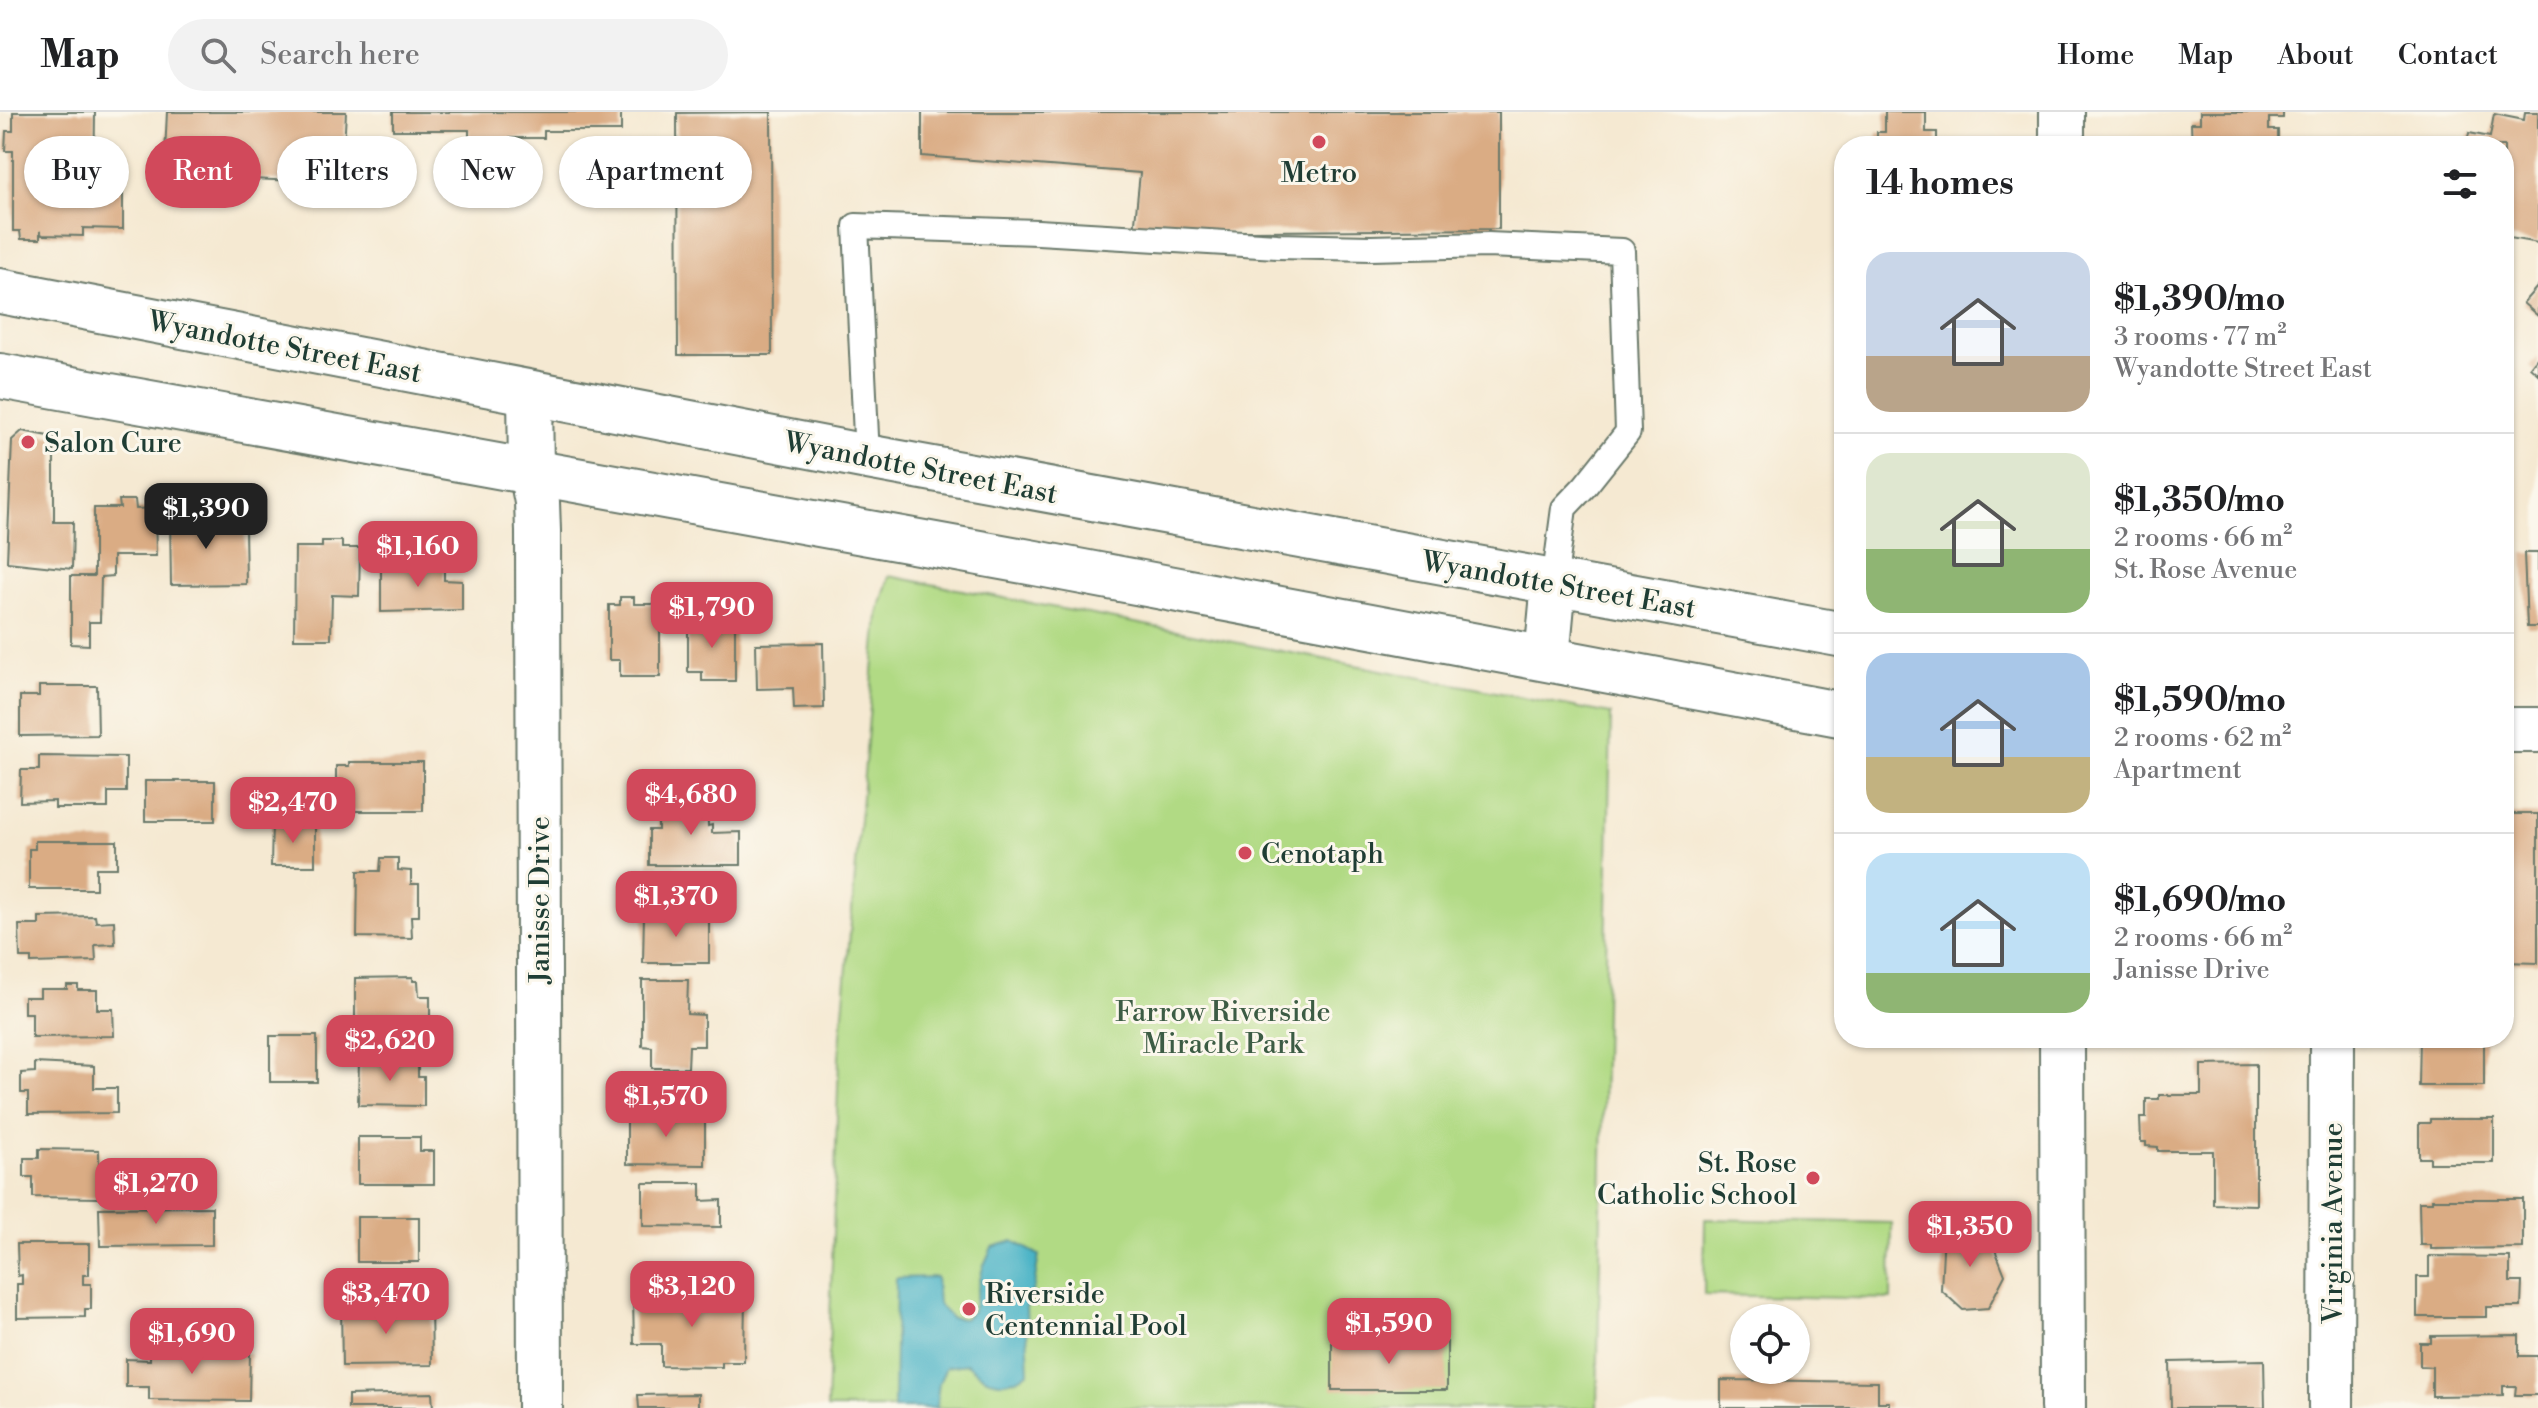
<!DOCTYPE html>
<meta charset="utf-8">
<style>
:root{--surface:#fff;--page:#f2f2f2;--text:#202124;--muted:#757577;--line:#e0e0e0;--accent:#d1495b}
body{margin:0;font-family:"Libre Bodoni",serif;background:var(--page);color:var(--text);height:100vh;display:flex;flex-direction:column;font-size:30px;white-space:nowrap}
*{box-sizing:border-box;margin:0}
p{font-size:26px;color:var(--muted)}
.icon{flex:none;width:44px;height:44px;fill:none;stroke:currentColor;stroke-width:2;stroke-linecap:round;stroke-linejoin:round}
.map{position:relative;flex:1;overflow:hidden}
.side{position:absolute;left:1834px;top:24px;width:680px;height:912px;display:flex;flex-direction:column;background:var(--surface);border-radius:32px;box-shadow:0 2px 6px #0004}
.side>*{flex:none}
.banner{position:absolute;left:24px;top:24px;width:760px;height:72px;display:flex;gap:16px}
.tools{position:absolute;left:1730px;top:1192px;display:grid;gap:16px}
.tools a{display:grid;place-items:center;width:80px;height:80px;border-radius:50%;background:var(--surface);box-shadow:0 2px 6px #0004;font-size:40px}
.price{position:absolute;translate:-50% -68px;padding:0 18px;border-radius:16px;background:var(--accent);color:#fff;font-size:26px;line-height:52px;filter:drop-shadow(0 2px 4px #0008)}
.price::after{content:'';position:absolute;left:50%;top:48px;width:24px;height:18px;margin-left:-12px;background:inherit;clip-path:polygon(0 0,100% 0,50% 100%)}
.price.active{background:#222;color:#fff}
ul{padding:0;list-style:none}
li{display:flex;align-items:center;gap:24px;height:200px;padding:0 32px}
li+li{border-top:2px solid var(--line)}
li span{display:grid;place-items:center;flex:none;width:224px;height:160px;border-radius:24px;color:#555}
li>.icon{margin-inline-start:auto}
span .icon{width:96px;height:96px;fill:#fffc;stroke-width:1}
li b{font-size:34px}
h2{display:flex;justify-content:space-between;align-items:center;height:96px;padding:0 32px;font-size:34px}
.pill{padding:0 28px;border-radius:36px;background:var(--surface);box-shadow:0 2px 6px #0004;font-size:28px;line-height:72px}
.pill.active{background:var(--accent);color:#fff}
header{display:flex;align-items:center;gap:48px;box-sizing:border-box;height:112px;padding:0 40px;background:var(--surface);border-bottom:2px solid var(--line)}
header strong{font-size:38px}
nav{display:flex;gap:44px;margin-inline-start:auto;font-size:28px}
.search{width:560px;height:72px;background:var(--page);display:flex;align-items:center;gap:20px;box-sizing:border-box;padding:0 28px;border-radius:44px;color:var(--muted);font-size:30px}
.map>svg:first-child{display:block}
</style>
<header>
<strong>Map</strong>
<div class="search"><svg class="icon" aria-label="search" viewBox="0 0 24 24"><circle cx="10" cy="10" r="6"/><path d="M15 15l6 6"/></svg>Search here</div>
<nav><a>Home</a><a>Map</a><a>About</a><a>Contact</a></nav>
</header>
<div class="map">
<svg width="2538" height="1296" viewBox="0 0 2538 1296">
<rect width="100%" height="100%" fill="#fbf7ec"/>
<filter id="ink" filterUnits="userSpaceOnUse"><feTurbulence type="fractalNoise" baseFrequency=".0125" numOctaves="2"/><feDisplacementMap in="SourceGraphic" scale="16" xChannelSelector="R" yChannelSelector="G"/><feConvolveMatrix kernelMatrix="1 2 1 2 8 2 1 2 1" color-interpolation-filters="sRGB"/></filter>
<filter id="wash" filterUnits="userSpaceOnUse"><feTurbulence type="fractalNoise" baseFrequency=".006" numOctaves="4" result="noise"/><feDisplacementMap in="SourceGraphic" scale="32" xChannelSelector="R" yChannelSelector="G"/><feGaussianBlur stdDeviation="1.8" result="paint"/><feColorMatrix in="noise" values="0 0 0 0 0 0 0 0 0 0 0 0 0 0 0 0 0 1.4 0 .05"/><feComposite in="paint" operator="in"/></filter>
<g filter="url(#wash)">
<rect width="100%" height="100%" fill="#f5e9d2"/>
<g fill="#b1da84" stroke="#688c5c" stroke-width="2">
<polygon points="889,464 1611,602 1597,1296 827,1296 839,946 878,503"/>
<polygon points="1705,1107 1892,1111 1891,1187 1704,1183"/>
</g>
<path fill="#48b3c6" stroke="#34787d" stroke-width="2" d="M1013 1129 1039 1143 1034 1174 1026 1196 1029 1259C1006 1278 989 1271 967 1252L946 1255 939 1271 936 1296H894L896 1166 936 1165 938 1192 951 1206 964 1207 973 1198 983 1155 992 1135Z"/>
<g id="blocks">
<g fill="#daac84">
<polygon points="13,0 95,0 94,76 123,76 123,117 83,116 83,124 42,123 40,119 40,127 21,127 20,119 13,119 13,39 5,39 6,19 13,19"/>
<polygon points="167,0 346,0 342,71 164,63"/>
<polygon points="393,0 621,0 621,19 544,19 544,26 469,26 469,18 393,18"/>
<polygon points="771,0 772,243 678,243 677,1"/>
<polygon points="922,0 1499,0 1499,117 1134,120 1140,61 922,44"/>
<polygon points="1885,0 1926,0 1926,20 1937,20 1937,34 1877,34 1877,20 1885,20"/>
<polygon points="2200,0 2283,0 2283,6 2269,6 2269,18 2278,18 2278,34 2192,34 2191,11 2200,11"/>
<polygon points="2525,0 2538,0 2538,131 2504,125 2504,34 2466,34 2469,21 2490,25 2494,2 2524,8"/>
<polygon points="2538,174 2538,204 2523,191"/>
<polygon points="2538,245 2538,262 2530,255"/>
<polygon points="22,319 54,325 54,410 73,410 72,457 7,450 12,328"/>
<polygon points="119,388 135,388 136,397 155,396 156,444 113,444 113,464 101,465 100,510 89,510 89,533 71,532 71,464 94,464 94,396 120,396"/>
<polygon points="170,401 217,401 218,415 245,415 246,472 171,473"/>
<polygon points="322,429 342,429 342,436 360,436 359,484 332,483 331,527 294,527 295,435 322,435"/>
<polygon points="2524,441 2538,441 2538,515 2527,515"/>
<polygon points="381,452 444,453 444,468 462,469 462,498 381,500"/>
<polygon points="620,485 634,485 634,492 660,492 660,565 620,565 620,548 609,548 609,493 620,493"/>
<polygon points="688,509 735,509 735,569 702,569 702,560 688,560"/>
<polygon points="823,531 824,596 794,597 793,576 757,577 756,532"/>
<polygon points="39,574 97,574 98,623 20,624 20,584 39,584"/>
<polygon points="39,644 126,645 126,680 108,680 108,696 55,696 55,689 20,690 21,658 39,658"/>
<polygon points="349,650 423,650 423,699 350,699 350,688 336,688 336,654 349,654"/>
<rect x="145" y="669" width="70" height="40"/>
<polygon points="658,687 707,687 708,714 712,713 712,721 741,720 741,753 649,753 649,718 658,718"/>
<polygon points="2504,702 2538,702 2538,851 2504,850"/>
<polygon points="272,711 315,711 315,754 271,754"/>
<polygon points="35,729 117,729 117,756 96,756 96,777 29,777 29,737 35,737"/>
<polygon points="381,746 398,746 398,758 411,759 411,772 419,772 419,804 411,804 412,826 357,825 358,759 380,759"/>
<polygon points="644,802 709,803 709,851 643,851"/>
<polygon points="95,804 96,810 114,809 115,832 95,833 96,849 31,851 31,846 20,846 19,813 39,813 39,805"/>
<polygon points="413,865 413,869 418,869 419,884 430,884 430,913 355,914 355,866"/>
<polygon points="642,868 688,868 687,902 704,903 704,934 689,934 688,956 652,956 652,935 642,934"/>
<polygon points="67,873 78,873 78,878 97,878 97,897 113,897 114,924 32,925 32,901 24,901 24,885 40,885 40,877 67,877"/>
<rect x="270" y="924" width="47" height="46"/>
<polygon points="2420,926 2484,926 2484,974 2419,974"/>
<polygon points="359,948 418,948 418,965 424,965 424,994 358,993"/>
<polygon points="35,951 94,954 94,976 117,976 117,1001 28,1002 28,981 21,981 21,961 35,960"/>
<polygon points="2256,952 2256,1093 2213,1092 2213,1039 2158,1039 2158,1035 2146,1034 2146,1030 2141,1030 2140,1006 2146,1006 2146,987 2159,987 2159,983 2201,983 2201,953"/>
<polygon points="627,1002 705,1002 705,1053 627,1052"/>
<polygon points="2430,1007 2494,1007 2494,1051 2430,1051 2430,1046 2419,1046 2419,1011 2430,1011"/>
<polygon points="358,1025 420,1025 420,1039 434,1039 434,1072 358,1072"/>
<polygon points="39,1037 99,1038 99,1086 33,1085 33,1065 24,1065 24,1046 39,1046"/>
<polygon points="643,1071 701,1071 701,1089 721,1088 721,1115 643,1114"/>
<polygon points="2432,1087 2523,1087 2523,1136 2431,1137 2431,1133 2420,1133 2419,1090 2432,1090"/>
<polygon points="212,1095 212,1133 100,1134 99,1096"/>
<rect x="357" y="1105" width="62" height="45"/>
<polygon points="1944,1118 1988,1120 2005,1163 1988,1196 1963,1198 1941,1178"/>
<polygon points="17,1132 89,1132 89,1163 83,1163 83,1172 91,1172 91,1197 85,1197 85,1205 17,1206 17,1172 22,1172 22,1163 18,1164"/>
<polygon points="2429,1144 2510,1145 2510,1170 2522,1170 2521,1195 2487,1195 2487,1205 2417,1205 2417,1165 2429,1165"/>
<polygon points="745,1185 744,1250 722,1250 722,1255 661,1254 661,1232 634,1232 633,1186"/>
<polygon points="431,1193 432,1253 342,1254 341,1194"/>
<polygon points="2519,1223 2519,1244 2538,1244 2538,1283 2515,1283 2516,1274 2503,1274 2503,1283 2432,1284 2432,1255 2420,1254 2420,1231 2431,1231 2431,1224"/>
<polygon points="1332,1229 1447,1230 1447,1278 1332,1278"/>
<polygon points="150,1240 250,1241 249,1289 149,1288 149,1275 126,1275 126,1247 150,1248"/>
<polygon points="2264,1248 2265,1296 2171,1296 2170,1250"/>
<polygon points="1721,1268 1878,1270 1878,1290 1889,1290 1889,1296 1721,1296"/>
<polygon points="432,1281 433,1296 348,1296 348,1283"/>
<polygon points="698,1282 698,1296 639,1296 638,1283"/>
</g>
</g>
</g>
<g filter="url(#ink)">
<use href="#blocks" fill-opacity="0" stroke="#6a796b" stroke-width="2"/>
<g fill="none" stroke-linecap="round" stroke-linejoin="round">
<defs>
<polyline id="lane" points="867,345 856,114 1038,120 1277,134 1371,136 1488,133 1622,139 1628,320 1585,374 1564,396 1554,471"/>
<g id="street">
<polyline points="2062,34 2062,0"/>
<polyline points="530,281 531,359 537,390 538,419 540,1296"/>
<polyline points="2062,926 2063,1296"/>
<polyline points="2331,1296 2332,926"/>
</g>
<g id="secondary">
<polyline points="0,179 867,345 1844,523"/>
<polyline points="0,264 1035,451 1844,603"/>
<polyline points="1547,546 1554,471"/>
<polyline points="2504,618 2538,618"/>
</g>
</defs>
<use href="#lane" stroke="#6a796b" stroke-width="28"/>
<use href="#street" stroke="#6a796b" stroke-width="48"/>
<use href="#secondary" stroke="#6a796b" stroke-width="48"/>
<use href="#lane" stroke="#fff" stroke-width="24"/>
<use href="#street" stroke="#fff" stroke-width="44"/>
<use href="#secondary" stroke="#fff" stroke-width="44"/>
</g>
</g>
<g fill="#d1495b" stroke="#fbf7ec" stroke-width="3">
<circle cx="1319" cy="30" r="8"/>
<circle cx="28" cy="330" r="8"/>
<circle cx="1245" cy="741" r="8"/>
<circle cx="1813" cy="1066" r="8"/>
<circle cx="969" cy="1197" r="8"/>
</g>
<g text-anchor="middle" stroke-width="6" stroke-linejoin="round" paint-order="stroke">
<g font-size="28" fill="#1f3d34" stroke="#fbf7ec" text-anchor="start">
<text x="1319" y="70" text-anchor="middle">Metro</text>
<text x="44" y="340">Salon Cure</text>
<text x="1261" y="751">Cenotaph</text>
<text x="1797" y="1060" text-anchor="end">St. Rose<tspan x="1797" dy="32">Catholic School</tspan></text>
<text x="985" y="1191">Riverside<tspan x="985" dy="32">Centennial Pool</tspan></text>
</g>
<g font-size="28" fill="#1f3d34" stroke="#fbf7ec">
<text transform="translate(285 234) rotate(11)" y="10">Wyandotte Street East</text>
<text transform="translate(921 355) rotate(11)" y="10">Wyandotte Street East</text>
<text transform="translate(1559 472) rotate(10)" y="10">Wyandotte Street East</text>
<text transform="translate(539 788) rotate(-90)" y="10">Janisse Drive</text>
<text transform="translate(2332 1111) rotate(-90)" y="10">Virginia Avenue</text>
</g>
<g font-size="28" fill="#3c5c44" stroke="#fbf7ec">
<text x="1223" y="909">Farrow Riverside<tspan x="1223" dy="32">Miracle Park</tspan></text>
</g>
</g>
</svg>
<div class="tools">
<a><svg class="icon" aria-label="locate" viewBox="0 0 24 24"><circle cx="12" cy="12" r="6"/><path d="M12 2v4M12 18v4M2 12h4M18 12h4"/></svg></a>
</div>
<b class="price active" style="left:206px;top:439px">$1,390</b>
<b class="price" style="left:418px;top:477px">$1,160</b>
<b class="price" style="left:712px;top:538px">$1,790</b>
<b class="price" style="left:691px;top:725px">$4,680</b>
<b class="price" style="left:293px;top:733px">$2,470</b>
<b class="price" style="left:676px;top:827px">$1,370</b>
<b class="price" style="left:390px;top:971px">$2,620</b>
<b class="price" style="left:666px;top:1027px">$1,570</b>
<b class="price" style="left:156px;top:1114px">$1,270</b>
<b class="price" style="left:1970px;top:1157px">$1,350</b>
<b class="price" style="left:692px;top:1217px">$3,120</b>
<b class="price" style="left:386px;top:1224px">$3,470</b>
<b class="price" style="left:1389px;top:1254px">$1,590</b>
<b class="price" style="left:192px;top:1264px">$1,690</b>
<div class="banner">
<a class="pill">Buy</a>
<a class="pill active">Rent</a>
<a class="pill">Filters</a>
<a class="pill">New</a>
<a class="pill">Apartment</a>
</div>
<section class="side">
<h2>14 homes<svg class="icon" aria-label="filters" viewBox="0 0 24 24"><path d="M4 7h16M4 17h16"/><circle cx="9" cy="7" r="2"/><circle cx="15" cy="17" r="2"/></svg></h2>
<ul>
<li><span style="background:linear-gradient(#c9d6e8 65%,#b9a48a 0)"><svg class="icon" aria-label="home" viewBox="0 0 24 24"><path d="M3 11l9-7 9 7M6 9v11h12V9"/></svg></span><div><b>$1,390/mo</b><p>3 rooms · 77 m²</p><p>Wyandotte Street East</p></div></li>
<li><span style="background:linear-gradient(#dfe7d0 60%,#8fb573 0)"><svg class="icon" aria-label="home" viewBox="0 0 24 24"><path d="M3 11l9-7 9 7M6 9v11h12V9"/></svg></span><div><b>$1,350/mo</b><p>2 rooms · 66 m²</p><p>St. Rose Avenue</p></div></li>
<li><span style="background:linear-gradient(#a9c7e8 65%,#c2b280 0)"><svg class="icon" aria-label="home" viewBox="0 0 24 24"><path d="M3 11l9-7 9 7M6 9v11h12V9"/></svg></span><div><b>$1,590/mo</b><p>2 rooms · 62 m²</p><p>Apartment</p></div></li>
<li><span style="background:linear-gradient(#bfe0f5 75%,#8fb573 0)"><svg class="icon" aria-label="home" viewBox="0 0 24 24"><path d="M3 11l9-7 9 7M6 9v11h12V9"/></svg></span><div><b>$1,690/mo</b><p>2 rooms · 66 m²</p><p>Janisse Drive</p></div></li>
</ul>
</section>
</div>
